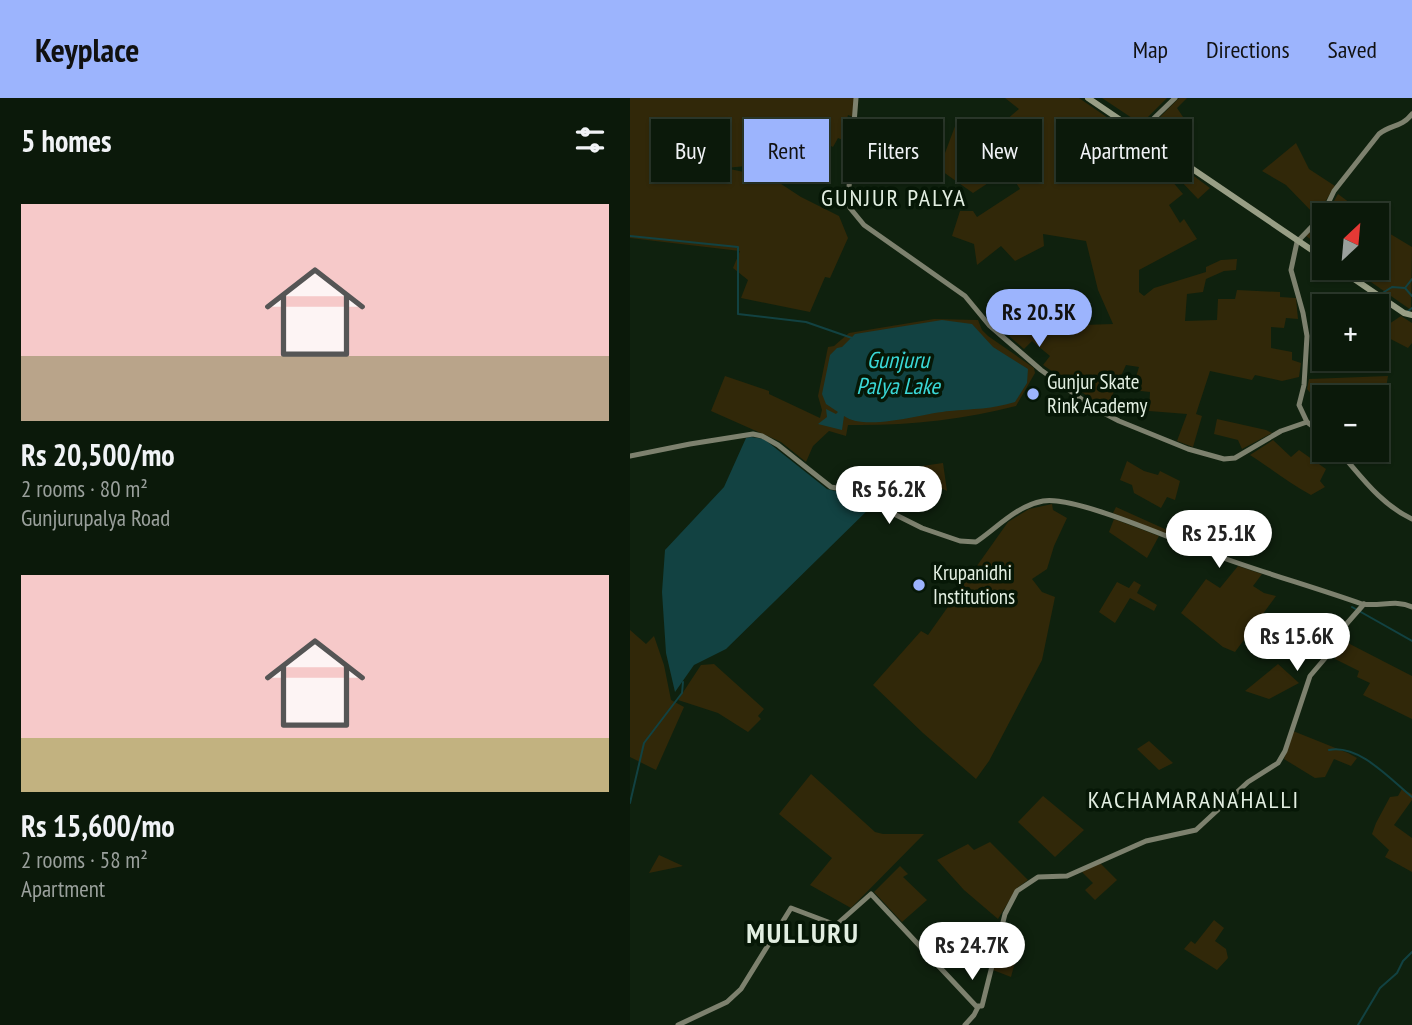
<!DOCTYPE html>
<meta charset="utf-8">
<style>
:root{--surface:#0b190a;--page:#192618;--text:#f1f3f6;--muted:#9aa09c;--line:#2b382b;--accent:#9cb4fd}
body{margin:0;font-family:"PT Sans Narrow",sans-serif;background:var(--page);color:var(--text);height:100vh;display:flex;flex-direction:column;font-size:26px;white-space:nowrap}
*{box-sizing:border-box;margin:0}
p{font-size:23px;color:var(--muted)}
.icon{flex:none;width:38px;height:38px;fill:none;stroke:currentColor;stroke-width:2;stroke-linecap:round;stroke-linejoin:round}
.map{position:relative;flex:1;overflow:hidden}
.side{display:flex;flex-direction:column;background:var(--surface);width:630px}
.side>*{flex:none}
.guide{position:absolute;left:21px;top:21px;width:654px;height:63px;display:flex;gap:14px}
.needle{width:46px;rotate:26deg}
.controls{position:absolute;left:682px;top:105px;display:grid;gap:14px}
.controls a{display:grid;place-items:center;width:77px;height:77px;border-radius:0px;background:var(--surface);box-shadow:0 2px 5px #0004,0 0 0 2px var(--line);font-size:35px}
.price{position:absolute;translate:-50% -60px;padding:0 16px;border-radius:24px;background:#fff;color:#222;font-size:23px;line-height:46px;filter:drop-shadow(0 2px 4px #0008)}
.price::after{content:'';position:absolute;left:50%;top:42px;width:21px;height:16px;margin-left:-10px;background:inherit;clip-path:polygon(0 0,100% 0,50% 100%)}
.price.active{background:var(--accent);color:#111}
ul{padding:0;list-style:none}
li{display:grid;align-content:center;gap:14px;height:371px;padding:0 21px}
li span{display:grid;place-items:center;height:217px;border-radius:0px;color:#555}
li>.icon{margin-inline-start:auto}
span .icon{width:126px;height:126px;fill:#fffc;stroke-width:1}
li b{font-size:30px}
h2{display:flex;justify-content:space-between;align-items:center;height:84px;padding:0 21px;font-size:30px}
.pill{padding:0 24px;border-radius:0px;background:var(--surface);box-shadow:0 2px 5px #0004,0 0 0 2px var(--line);font-size:24px;line-height:63px}
.pill.active{background:var(--accent);color:#111}
header{display:flex;align-items:center;gap:42px;box-sizing:border-box;height:98px;padding:0 35px;background:var(--accent);color:#111}
header strong{font-size:33px}
nav{display:flex;gap:38px;margin-inline-start:auto;font-size:24px}
main{display:flex;flex:1;min-height:0}
.map>svg:first-child{display:block}
</style>
<header>
<strong>Keyplace</strong>
<nav><a>Map</a><a>Directions</a><a>Saved</a></nav>
</header>
<main>
<section class="side">
<h2>5 homes<svg class="icon" aria-label="filters" viewBox="0 0 24 24"><path d="M4 7h16M4 17h16"/><circle cx="9" cy="7" r="2"/><circle cx="15" cy="17" r="2"/></svg></h2>
<ul>
<li><span style="background:linear-gradient(#f6c9c9 70%,#b9a48a 0)"><svg class="icon" aria-label="home" viewBox="0 0 24 24"><path d="M3 11l9-7 9 7M6 9v11h12V9"/></svg></span><div><b>Rs 20,500/mo</b><p>2 rooms · 80 m²</p><p>Gunjurupalya Road</p></div></li>
<li><span style="background:linear-gradient(#f6c9c9 75%,#c2b280 0)"><svg class="icon" aria-label="home" viewBox="0 0 24 24"><path d="M3 11l9-7 9 7M6 9v11h12V9"/></svg></span><div><b>Rs 15,600/mo</b><p>2 rooms · 58 m²</p><p>Apartment</p></div></li>
</ul>
</section>
<div class="map">
<svg width="782" height="927" viewBox="0 0 782 927">
<rect width="100%" height="100%" fill="#0f210e"/>
<g fill="#312809">
<polygon points="0,0 225,0 223,19 218,17 217,21 222,24 220,45 208,40 203,49 199,47 186,54 177,73 160,64 95,70 142,80 171,99 209,118 218,140 200,180 195,179 180,214 111,200 118,182 103,170 110,153 0,140"/>
<polygon points="375,0 449,0 539,62 536,76 553,96 539,107 550,125 554,121 567,141 509,172 509,194 514,198 524,190 576,174 576,169 591,162 607,161 606,172 594,173 576,181 573,194 557,196 555,223 587,222 588,201 605,201 607,192 650,194 650,199 666,200 668,221 656,220 654,230 641,229 641,250 662,254 662,262 671,265 669,279 652,283 625,277 622,282 580,273 566,316 572,318 563,349 547,343 557,316 519,313 520,294 502,292 509,269 496,267 476,311 413,267 420,258 402,243 394,251 379,238 392,229 483,226 468,192 456,143 413,136 414,148 385,163 371,148 347,167 344,146 322,138 330,113 343,113 347,119 390,91 378,72 343,95 309,71 327,23 353,42 389,11"/>
<polygon points="472,0 537,0 511,26"/>
<polygon points="549,0 557,0 547,10 553,19 532,41 518,31"/>
<polygon points="666,45 679,71 705,88 686,118 656,87 632,73"/>
<polygon points="557,73 580,90 568,101 549,81"/>
<polygon points="708,96 728,111 725,115 730,117 696,117"/>
<polygon points="695,119 695,151 676,138"/>
<polygon points="747,128 782,149 781,212 721,170 747,170"/>
<polygon points="771,218 782,225 782,245 778,250 747,234 752,224 759,226"/>
<path d="M304 221 348 222 352 232 358 238 404 270 405 275 386 308C332 322 274 328 218 327L216 338 199 333 183 348 176 364 151 344 81 313 95 278 139 293V296L190 320 192 312 188 298 198 249 204 248 219 235Z"/>
<polygon points="758,278 754,302 748,295 739,299 695,299 695,319 687,326 680,322 684,299 677,291 679,281"/>
<polygon points="587,321 636,332 642,335 612,351 608,342 584,336"/>
<path d="M643 342 661 359 669 352 696 371 690 383 695 389 681 397C659 385 642 371 620 357Z"/>
<polygon points="497,363 514,373 528,377 530,373 550,383 545,402 537,399 531,410 504,395 502,387 490,382"/>
<polygon points="313,365 317,393 298,384 293,389 292,368"/>
<polygon points="422,406 423,412 437,420 424,448 417,471 402,481 412,494 425,499 412,562 359,663 346,681 293,635 243,587 291,533 298,537 378,424 399,411"/>
<polygon points="486,409 537,432 545,417 572,430 573,424 582,429 580,434 591,439 578,453 483,415"/>
<polygon points="484,421 529,438 517,460 479,434"/>
<polygon points="608,468 632,476 623,488 634,495 646,498 605,554 593,549 551,515 576,481 590,490"/>
<polygon points="504,483 511,487 507,495 527,507 524,513 500,500 485,525 469,514 487,484 499,490"/>
<polygon points="0,532 16,546 24,538 34,567 41,602 54,609 26,672 0,659"/>
<polygon points="714,543 782,578 782,621 733,597 740,585 727,579 729,573 705,561"/>
<polygon points="84,566 134,611 128,618 131,621 118,634 88,615 48,602 71,567"/>
<polygon points="648,566 669,585 639,601 615,593"/>
<polygon points="663,633 718,655 727,660 721,668 704,661 695,679 685,680 654,661"/>
<polygon points="519,643 543,665 529,672 507,651"/>
<polygon points="181,676 245,734 253,736 294,736 221,810 180,787 202,760 149,716"/>
<polygon points="772,691 782,696 782,702 764,727 782,740 782,774 755,759 759,752 742,736 746,725 760,699 768,698"/>
<polygon points="413,698 454,732 425,759 388,724"/>
<polygon points="360,744 398,782 387,790 368,821 334,792 307,762 338,746 344,752"/>
<polygon points="29,757 53,768 19,775"/>
<polygon points="470,765 487,782 465,802 455,792 463,785 452,774"/>
<polygon points="270,768 278,776 273,779 297,802 272,824 244,794"/>
<polygon points="584,822 594,830 585,843 596,851 598,860 587,872 554,851 561,843 565,846"/>
<polygon points="374,829 392,838 381,879 363,872"/>
</g>
<g fill="#124242">
<path d="M312 222 342 226 363 249 398 271 397 285 385 304C363 311 342 311 320 313 293 315 236 334 214 318L212 332 188 326 197 319 196 311 206 316 208 314 196 306 192 296 200 257 207 250 212 249 225 236Z"/>
<polygon points="121,339 134,341 197,391 235,400 244,406 96,551 64,567 45,594 36,555 32,494 35,452 94,389 116,340"/>
</g>
<g fill="none" stroke-linecap="round" stroke-linejoin="round">
<g stroke="#124242" stroke-width="2">
<polyline points="0,138 108,149 108,216 176,224 222,240"/>
<polyline points="782,181 775,190 782,198"/>
<polyline points="751,196 762,189 775,190"/>
<polyline points="777,214 782,210"/>
<polyline points="722,509 782,543"/>
<path d="M699 652C729 646 760 681 782 699"/>
<polyline points="0,705 14,645 52,595 53,584"/>
<polyline points="728,927 750,890 767,875 773,863 782,854"/>
</g>
<g stroke="#7d816e" stroke-width="5">
<polyline points="226,0 218,102 220,110 234,127 335,198 359,227 411,272 464,310 489,323 558,351 594,361 605,360 651,333 677,324 695,338"/>
<polyline points="518,26 545,0"/>
<path d="M677 324 669 307 674 287 677 238 673 215 661 172 667 144 692 118 704 93 749 36C761 26 771 30 782 16"/>
<path d="M708 352C731 378 750 406 782 421"/>
<path d="M0 358 60 346 123 336 132 338 148 347 201 389 233 395 260 414 292 430 330 443 346 444C367 430 386 408 413 403 445 397 551 445 585 457 634 475 684 489 732 506 750 509 766 501 782 509"/>
<polyline points="48,927 97,904 111,891 161,810 206,827 241,796 346,908 352,908 375,816 387,793 408,779 437,778 516,743 566,732 618,684 648,665 655,653 680,578 697,558 712,531 734,506"/>
<polyline points="335,927 344,917 348,909"/>
</g>
<g stroke="#989e85" stroke-width="6">
<polyline points="458,0 695,161"/>
<polyline points="681,150 695,156"/>
<polyline points="708,170 774,215 782,217"/>
</g>
</g>
<g fill="#9cb4fd" stroke="#061706" stroke-width="2.5">
<circle cx="403" cy="296" r="7"/>
<circle cx="289" cy="487" r="7"/>
</g>
<g text-anchor="middle" stroke-width="7" stroke-linejoin="round" paint-order="stroke">
<g font-size="21" fill="#e2eee1" stroke="#061706" text-anchor="start">
<text x="417" y="291">Gunjur Skate<tspan x="417" dy="24">Rink Academy</tspan></text>
<text x="303" y="482">Krupanidhi<tspan x="303" dy="24">Institutions</tspan></text>
</g>
<g font-size="23" font-style="italic" fill="#3ad8d7" stroke="#061706">
<text x="268" y="270">Gunjuru<tspan x="268" dy="26">Palya Lake</tspan></text>
</g>
<g font-size="24" letter-spacing="2" fill="#e2eee1" stroke="#061706">
<text x="264" y="108">GUNJUR PALYA</text>
<text x="564" y="710">KACHAMARANAHALLI</text>
</g>
<g font-size="28" font-weight="bold" letter-spacing="2" fill="#e2eee1" stroke="#061706">
<text x="173" y="845">MULLURU</text>
</g>
</g>
</svg>
<div class="controls">
<a><svg class="needle" viewBox="-14 -14 28 28"><path d="M0-13l5 13h-10z" fill="#e53935"/><path d="M0 13l5-13h-10z" fill="#9aa09c"/></svg></a>
<a>+</a>
<a>−</a>
</div>
<b class="price active" style="left:409px;top:251px">Rs 20.5K</b>
<b class="price" style="left:259px;top:428px">Rs 56.2K</b>
<b class="price" style="left:589px;top:472px">Rs 25.1K</b>
<b class="price" style="left:667px;top:575px">Rs 15.6K</b>
<b class="price" style="left:342px;top:884px">Rs 24.7K</b>
<div class="guide">
<a class="pill">Buy</a>
<a class="pill active">Rent</a>
<a class="pill">Filters</a>
<a class="pill">New</a>
<a class="pill">Apartment</a>
</div>
</div>
</main>
